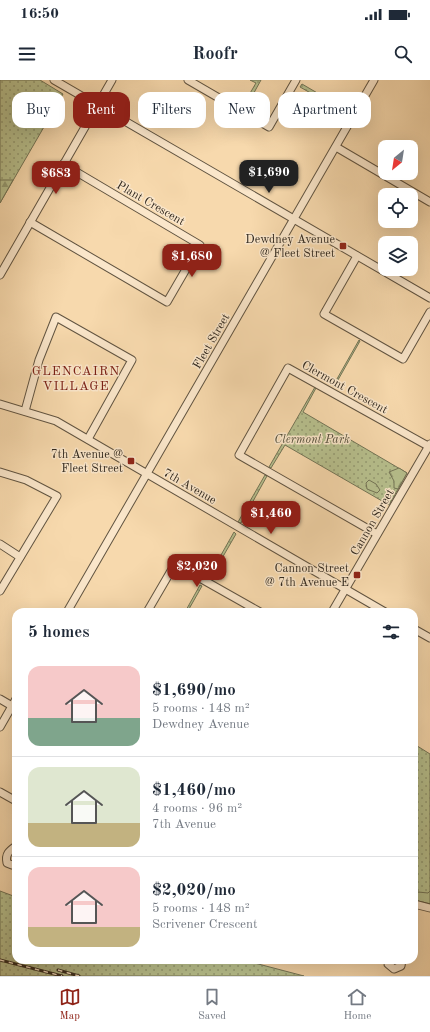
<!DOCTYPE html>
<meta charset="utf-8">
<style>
:root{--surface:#fff;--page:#f2f2f3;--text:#1f2937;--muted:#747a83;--line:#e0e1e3;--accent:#8f2418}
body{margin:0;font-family:"Old Standard TT",serif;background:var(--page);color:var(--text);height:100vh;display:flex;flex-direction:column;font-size:15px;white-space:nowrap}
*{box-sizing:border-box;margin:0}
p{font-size:13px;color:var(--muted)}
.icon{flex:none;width:22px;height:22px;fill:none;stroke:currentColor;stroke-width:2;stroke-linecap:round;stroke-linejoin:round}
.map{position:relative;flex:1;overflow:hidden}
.panel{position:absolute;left:12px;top:528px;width:406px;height:356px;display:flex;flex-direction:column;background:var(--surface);border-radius:12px;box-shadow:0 4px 16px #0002}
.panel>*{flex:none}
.guide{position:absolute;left:12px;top:12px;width:406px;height:36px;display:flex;gap:8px}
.needle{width:26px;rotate:210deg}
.tools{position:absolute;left:378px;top:60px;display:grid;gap:8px}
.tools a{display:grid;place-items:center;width:40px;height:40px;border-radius:8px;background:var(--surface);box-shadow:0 4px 16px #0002;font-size:20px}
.price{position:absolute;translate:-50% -34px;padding:0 9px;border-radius:8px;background:var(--accent);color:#fff;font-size:13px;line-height:26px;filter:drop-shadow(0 1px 2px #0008)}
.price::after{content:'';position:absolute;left:50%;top:24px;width:12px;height:9px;margin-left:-6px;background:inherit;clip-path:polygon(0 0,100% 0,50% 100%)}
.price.on{background:#222;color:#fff}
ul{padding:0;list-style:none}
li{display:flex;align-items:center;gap:12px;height:100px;padding:0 16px}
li+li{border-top:1px solid var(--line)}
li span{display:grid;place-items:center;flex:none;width:112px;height:80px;border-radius:12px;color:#555}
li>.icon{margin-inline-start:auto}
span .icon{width:48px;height:48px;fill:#fffc;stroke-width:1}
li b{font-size:17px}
h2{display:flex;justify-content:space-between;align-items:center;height:48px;padding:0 16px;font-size:17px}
.tag{padding:0 14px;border-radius:12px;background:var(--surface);box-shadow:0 4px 16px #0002;font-size:14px;line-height:36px}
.tag.on{background:var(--accent);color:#fff}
.status{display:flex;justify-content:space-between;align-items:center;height:28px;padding:0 20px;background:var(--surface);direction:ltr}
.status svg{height:11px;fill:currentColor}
header{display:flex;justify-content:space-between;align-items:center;height:52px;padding:0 16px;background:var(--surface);font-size:18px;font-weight:700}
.tabs{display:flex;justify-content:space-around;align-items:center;height:56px;border-top:1px solid var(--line);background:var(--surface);font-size:11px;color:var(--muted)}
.tabs a{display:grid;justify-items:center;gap:2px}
.tabs .on{color:var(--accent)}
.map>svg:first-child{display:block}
</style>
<div class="status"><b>16:50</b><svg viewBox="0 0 49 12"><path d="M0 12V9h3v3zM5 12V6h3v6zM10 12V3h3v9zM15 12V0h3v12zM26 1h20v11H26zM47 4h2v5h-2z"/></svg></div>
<header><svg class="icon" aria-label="menu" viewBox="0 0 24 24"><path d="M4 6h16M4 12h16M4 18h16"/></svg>Roofr<svg class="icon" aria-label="search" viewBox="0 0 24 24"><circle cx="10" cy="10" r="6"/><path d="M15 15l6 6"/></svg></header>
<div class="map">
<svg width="430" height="896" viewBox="0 0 430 896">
<defs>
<pattern id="grass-dots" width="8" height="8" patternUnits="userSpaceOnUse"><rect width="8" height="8" fill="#b7c08e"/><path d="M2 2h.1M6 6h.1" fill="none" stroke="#959c73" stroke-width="1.8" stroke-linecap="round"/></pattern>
<pattern id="forest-firs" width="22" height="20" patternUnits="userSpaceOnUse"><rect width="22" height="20" fill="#b7c08e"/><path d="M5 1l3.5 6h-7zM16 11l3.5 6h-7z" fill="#959c73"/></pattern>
</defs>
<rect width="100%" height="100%" fill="#f7d9ad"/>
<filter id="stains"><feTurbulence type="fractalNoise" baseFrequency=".005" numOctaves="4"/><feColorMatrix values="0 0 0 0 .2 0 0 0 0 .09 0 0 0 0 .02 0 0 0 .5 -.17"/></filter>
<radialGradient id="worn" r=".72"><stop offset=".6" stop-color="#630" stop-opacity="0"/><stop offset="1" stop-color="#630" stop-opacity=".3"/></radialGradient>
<g fill="url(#grass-dots)" stroke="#737456">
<polygon points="0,0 40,0 63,14 0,123"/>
<polygon points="250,0 261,0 245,29 242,27 256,3"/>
<polygon points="302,4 348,31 346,33 300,7"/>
<polygon points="359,260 360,261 334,307 333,306"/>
<polygon points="315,307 316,308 303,332 407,393 389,425 285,365 271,388 269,387"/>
<polygon points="265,395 267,396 241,443 238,442"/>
<polygon points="234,452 236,454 210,499 208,498"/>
<polygon points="200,505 202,506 189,529 194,532 185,532"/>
<polygon points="414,664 430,674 430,824 414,820"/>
<polygon points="0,811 16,817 16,880 243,880 304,896 0,896"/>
</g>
<g fill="url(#forest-firs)" stroke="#737456">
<polygon points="0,100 13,100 0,123"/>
<polygon points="399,388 407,393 398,409 394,408 394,401 389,392"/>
<polygon points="369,400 376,404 380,410 377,413 367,409 366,403"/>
<polygon points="430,811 430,824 415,820 418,812 428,813"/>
</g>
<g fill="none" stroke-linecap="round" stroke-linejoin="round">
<defs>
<g id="minor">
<polyline points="54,0 430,218"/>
<polyline points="188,0 269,47 296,0"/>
<polyline points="336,67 430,122"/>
<polyline points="30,142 167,222 200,165 63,84"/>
<polyline points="357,176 324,234 403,279 430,232"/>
<polyline points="0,195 112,0"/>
<polyline points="0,324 56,341 385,532"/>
<polyline points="25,331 39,280 56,237 132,280 88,359"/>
<polyline points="0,392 26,400 57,416 0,511"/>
<polyline points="377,454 239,375 288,288 428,366"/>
<polyline points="0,464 20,477"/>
<polyline points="67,532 374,0"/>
<polyline points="147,532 175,484 260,532"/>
<polyline points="332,532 430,364"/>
<polyline points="414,549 430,558"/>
<polyline points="0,619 12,626"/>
<polyline points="0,647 16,619"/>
<polyline points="0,712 16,721"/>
<path d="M16 766C9 771 5 774 7 783L12 785 16 784"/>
<polyline points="414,824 430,828"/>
<polyline points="389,880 388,884 394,889 401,886 402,880"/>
</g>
</defs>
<use href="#minor" stroke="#615441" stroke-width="9"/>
<use href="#minor" stroke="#fae6ca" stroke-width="7"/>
<defs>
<g id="rail">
<polyline points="0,880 62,896"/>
<polyline points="58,890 79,896"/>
</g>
</defs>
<use href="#rail" stroke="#2f271d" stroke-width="3"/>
<use href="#rail" stroke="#fae6ca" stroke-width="1.5" stroke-dasharray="4.5" stroke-linecap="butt"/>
</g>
<g fill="#8f2418" stroke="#fae6ca" stroke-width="1.5">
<rect x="339" y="162" width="8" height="8" rx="2"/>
<rect x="127" y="377" width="8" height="8" rx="2"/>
<rect x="353" y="491" width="8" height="8" rx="2"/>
</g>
<g text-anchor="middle" stroke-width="3" stroke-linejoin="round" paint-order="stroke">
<g font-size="12" fill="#2f271d" stroke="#fae6ca">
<text transform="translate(151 123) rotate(30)" y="4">Plant Crescent</text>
<text transform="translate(211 261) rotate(-60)" y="4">Fleet Street</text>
<text transform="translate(345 307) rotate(29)" y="4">Clermont Crescent</text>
<text transform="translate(190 406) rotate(30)" y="4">7th Avenue</text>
<text transform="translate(372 442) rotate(-60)" y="4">Cannon Street</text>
</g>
<g font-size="12" fill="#2f271d" stroke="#fae6ca" text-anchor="end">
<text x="335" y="163">Dewdney Avenue<tspan x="335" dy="14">@ Fleet Street</tspan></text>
<text x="123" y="378">7th Avenue @<tspan x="123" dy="14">Fleet Street</tspan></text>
<text x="349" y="492">Cannon Street<tspan x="349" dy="14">@ 7th Avenue E</tspan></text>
</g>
<g font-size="12" font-style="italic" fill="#514d39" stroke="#fae6ca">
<text x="312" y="363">Clermont Park</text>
</g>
<g font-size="13" letter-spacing="1" fill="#7a1f14" stroke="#fae6ca">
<text x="76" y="295">GLENCAIRN<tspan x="76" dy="15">VILLAGE</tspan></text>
</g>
</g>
<rect width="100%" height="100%" filter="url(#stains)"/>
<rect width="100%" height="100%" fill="url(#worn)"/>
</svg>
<div class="tools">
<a><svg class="needle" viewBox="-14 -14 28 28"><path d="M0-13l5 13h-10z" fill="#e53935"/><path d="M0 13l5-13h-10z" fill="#747a83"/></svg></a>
<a><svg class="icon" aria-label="locate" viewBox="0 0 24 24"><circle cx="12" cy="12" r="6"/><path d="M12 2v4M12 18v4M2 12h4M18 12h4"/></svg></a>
<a><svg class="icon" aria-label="layers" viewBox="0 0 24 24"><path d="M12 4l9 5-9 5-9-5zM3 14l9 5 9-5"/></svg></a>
</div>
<b class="price on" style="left:269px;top:114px">$1,690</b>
<b class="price" style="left:56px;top:115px">$683</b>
<b class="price" style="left:192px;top:198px">$1,680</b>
<b class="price" style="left:271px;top:455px">$1,460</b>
<b class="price" style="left:197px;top:508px">$2,020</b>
<div class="guide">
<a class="tag">Buy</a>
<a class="tag on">Rent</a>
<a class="tag">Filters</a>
<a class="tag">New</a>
<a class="tag">Apartment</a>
</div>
<section class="panel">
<h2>5 homes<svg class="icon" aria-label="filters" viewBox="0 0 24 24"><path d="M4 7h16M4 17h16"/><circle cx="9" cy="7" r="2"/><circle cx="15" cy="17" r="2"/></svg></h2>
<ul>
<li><span style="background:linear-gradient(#f6c9c9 65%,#7fa58c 0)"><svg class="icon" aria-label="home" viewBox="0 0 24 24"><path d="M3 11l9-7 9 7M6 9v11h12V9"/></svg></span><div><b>$1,690/mo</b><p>5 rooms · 148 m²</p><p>Dewdney Avenue</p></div></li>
<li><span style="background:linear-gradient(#dfe7d0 70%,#c2b280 0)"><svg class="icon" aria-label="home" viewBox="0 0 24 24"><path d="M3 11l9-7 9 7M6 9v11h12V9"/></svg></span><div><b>$1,460/mo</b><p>4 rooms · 96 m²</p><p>7th Avenue</p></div></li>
<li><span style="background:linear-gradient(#f6c9c9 75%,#c2b280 0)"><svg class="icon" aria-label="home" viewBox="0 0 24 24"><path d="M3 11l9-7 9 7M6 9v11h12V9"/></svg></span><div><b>$2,020/mo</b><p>5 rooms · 148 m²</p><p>Scrivener Crescent</p></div></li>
</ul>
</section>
</div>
<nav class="tabs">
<a class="on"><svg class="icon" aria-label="map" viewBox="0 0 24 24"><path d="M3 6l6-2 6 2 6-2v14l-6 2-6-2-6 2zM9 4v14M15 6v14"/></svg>Map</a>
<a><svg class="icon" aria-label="saved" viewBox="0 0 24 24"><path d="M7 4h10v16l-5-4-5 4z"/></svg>Saved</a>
<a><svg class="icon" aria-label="home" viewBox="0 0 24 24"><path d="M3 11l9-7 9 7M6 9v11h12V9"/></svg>Home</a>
</nav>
